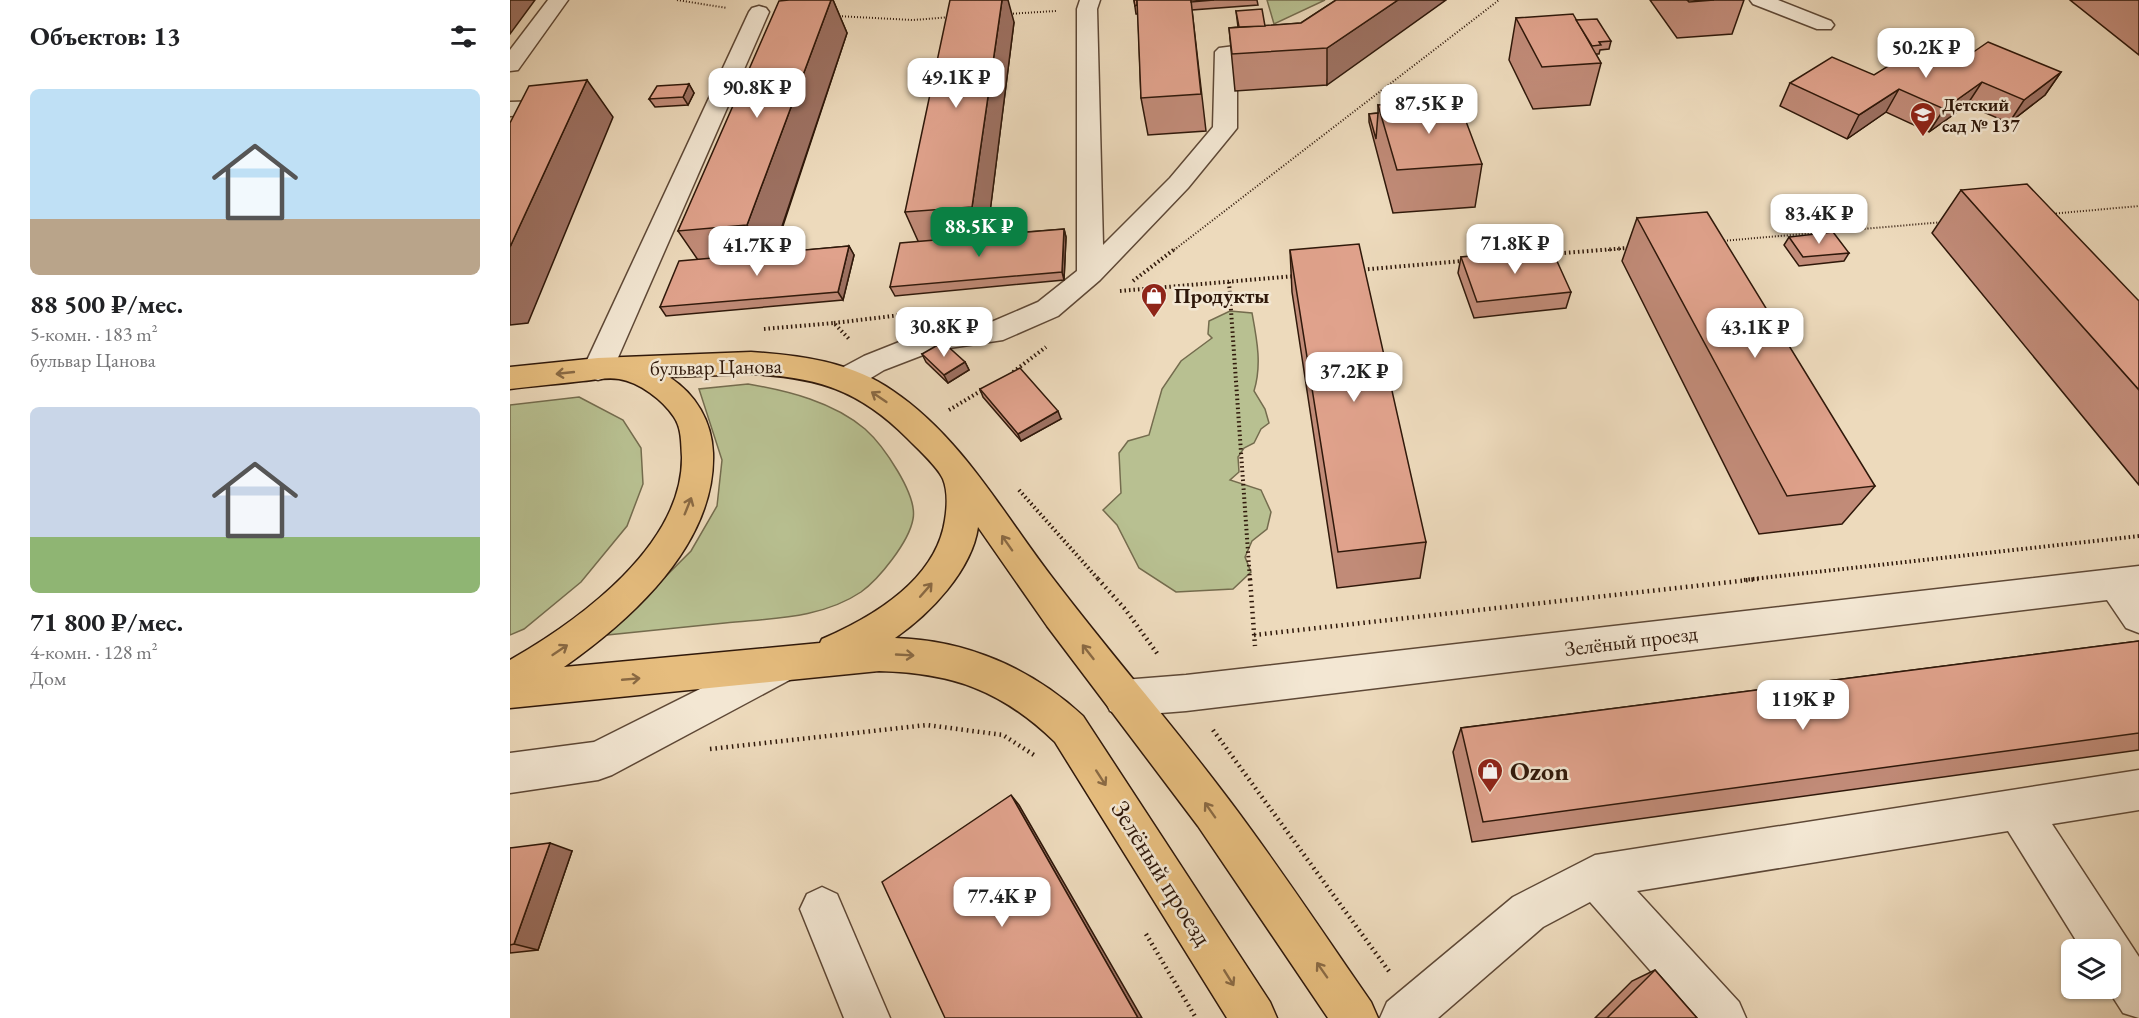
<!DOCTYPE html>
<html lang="ru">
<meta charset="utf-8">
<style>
:root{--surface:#fff;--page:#f2f2f2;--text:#202124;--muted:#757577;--accent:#0b8043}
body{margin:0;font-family:"EB Garamond",serif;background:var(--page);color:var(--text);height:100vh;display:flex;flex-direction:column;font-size:22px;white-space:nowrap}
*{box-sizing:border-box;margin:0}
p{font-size:20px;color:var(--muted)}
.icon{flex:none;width:33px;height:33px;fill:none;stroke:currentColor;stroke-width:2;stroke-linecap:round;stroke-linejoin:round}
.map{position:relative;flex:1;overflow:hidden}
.side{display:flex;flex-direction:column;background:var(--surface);width:510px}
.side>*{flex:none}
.buttons{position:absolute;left:1551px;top:939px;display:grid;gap:12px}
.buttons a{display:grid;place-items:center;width:60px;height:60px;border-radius:9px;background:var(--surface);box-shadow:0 2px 4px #0004;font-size:30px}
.price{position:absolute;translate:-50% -51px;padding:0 14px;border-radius:12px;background:#fff;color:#222;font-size:20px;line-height:39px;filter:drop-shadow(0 2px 3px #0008)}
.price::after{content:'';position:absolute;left:50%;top:36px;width:18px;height:14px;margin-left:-9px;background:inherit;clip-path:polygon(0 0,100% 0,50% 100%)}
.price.active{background:var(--accent);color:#fff}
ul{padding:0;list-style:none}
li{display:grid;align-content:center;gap:12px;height:318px;padding:0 30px}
li span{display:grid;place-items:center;height:186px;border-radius:9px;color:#555}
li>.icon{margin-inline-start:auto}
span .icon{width:108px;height:108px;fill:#fffc;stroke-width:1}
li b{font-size:26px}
h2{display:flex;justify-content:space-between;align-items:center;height:72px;padding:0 30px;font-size:26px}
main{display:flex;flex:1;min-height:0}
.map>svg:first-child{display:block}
</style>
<main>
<section class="side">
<h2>Объектов: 13<svg class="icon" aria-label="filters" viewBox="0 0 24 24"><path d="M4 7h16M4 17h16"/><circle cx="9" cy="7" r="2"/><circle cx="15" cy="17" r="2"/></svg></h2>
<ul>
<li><span style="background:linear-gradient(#bfe0f5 70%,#b9a48a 0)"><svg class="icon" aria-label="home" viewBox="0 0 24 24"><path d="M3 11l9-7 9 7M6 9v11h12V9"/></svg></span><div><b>88 500 ₽/мес.</b><p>5-комн. · 183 m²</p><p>бульвар Цанова</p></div></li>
<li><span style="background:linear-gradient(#c9d6e8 70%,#8fb573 0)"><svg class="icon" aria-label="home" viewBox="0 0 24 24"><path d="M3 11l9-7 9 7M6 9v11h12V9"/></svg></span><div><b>71 800 ₽/мес.</b><p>4-комн. · 128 m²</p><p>Дом</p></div></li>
</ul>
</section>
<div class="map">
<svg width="1629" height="1018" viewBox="0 0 1629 1018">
<rect width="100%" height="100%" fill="#eddabc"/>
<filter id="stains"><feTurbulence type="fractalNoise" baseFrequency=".00333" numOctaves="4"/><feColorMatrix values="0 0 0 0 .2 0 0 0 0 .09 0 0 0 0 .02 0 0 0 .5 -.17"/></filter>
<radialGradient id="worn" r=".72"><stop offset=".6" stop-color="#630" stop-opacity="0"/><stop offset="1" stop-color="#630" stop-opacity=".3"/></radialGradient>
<g fill="#b8c091" stroke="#746c4e" stroke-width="1.5">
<polygon points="757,0 815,0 764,24"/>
<path d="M720 311 742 313C747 340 752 365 744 391L755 409 759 423 751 429 744 443 734 448 728 457 729 472 720 480 751 490 761 512 757 529 742 541 735 557 741 572 723 589 666 592 629 568 607 525 593 510 611 493 609 453 618 441 639 435 652 389 671 361 702 338 698 334 699 321Z"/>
<path d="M238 384C279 391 323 402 355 429 373 445 408 495 403 519 399 542 369 579 351 592 311 619 261 618 215 623 176 627 136 631 97 635L181 551 207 506 212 460 189 389Z"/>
<polygon points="69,397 113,420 131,448 133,484 117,526 71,582 14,629 0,635 0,405"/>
</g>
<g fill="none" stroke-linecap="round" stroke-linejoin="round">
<defs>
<g id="minor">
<polygon points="38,0 58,0 8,70 0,71 0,50"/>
<polygon points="570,0 590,0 587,9 593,245 660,178 703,127 705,52 709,48 764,41 771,43 774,47 771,51 727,57 727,128 723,133 678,188 590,280 548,316 493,340 426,350 374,370 346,387 336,390 326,387 321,379 326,371 354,356 412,333 479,323 528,302 567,271 567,9"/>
<polygon points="1240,0 1268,0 1321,21 1324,25 1321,29 1307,29 1243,4"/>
<polygon points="249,6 256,8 259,12 103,369 98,377 88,380 78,377 73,369 239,12 242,8"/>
<polygon points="33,101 41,103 44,108 12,170 9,175 0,177 0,148 18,115 0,116 0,102"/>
<polygon points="1629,566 1629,633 1616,628 1597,600 676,711 613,716 600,711 594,698 600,685 613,680 676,675"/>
<polygon points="274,647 287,652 293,664 287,676 102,775 88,780 0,793 0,753 84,742"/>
<polygon points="1629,770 1629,810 1542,824 1629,957 1629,1018 1613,1013 1597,988 1600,988 1600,950 1572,950 1498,831 1127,891 1229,1002 1236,1018 1182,1018 1080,902 1033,927 928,1018 870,1018 877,1002 1003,897 1085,855"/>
<polygon points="312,887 327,894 380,1018 334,1018 290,909 297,894"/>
</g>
<path id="major" d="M241 352C290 355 342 362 383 391 454 439 496 519 548 585 603 657 662 724 716 796 767 863 813 933 861 1002L868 1018H818L688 826 537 626 468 527C462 570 420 614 385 638 456 640 521 668 573 716L760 1002 767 1018H717L545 742C491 690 443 673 369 671L0 708V660C70 620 173 545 172 457 171 443 172 429 164 417 153 400 129 382 109 379 97 377 84 380 73 381 48 384 24 386 0 389V367L88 358ZM241 374C307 377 349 390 397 438 407 448 428 467 433 479 438 491 437 508 435 520 426 580 363 617 312 639L310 643 54 667C122 619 206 544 203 453 202 422 186 394 159 377Z"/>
</defs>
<use href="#minor" stroke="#5e4836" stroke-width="3"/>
<use href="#major" stroke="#2f180a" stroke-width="3"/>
<g stroke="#2f180a" stroke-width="2" stroke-dasharray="1 2" stroke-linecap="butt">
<polyline points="167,0 217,8"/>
<polyline points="497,14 546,11"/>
<polyline points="326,16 403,20 441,17"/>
<polyline points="1540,214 1629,206"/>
<polyline points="1211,241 1434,222"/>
<polyline points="664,250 989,0"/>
<polyline points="1098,250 1120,248"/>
</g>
<g stroke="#2f180a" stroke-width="4" stroke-dasharray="1.5 3" stroke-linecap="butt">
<polyline points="1041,254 1117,248"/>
<polyline points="849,270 952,261"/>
<polyline points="623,281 666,248"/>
<polyline points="719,282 740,580"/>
<polyline points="610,291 785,276"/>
<polyline points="324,323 391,315"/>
<polyline points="254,329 324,323 339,339"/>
<polyline points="503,372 536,347"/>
<polyline points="439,410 474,389"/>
<polyline points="509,490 589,580"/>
<polyline points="1234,580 1629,536"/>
</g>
<g stroke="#2f180a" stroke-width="4.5" stroke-dasharray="1.5 4" stroke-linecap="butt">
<polyline points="588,579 615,609 649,656"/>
<polyline points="740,579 745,646"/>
<polyline points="744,635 1248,579"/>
<polyline points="703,730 881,974"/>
<polyline points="200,749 417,725 493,735 524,755"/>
<polyline points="636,934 686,1018"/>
</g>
<use href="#minor" fill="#f3e7d3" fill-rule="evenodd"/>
<use href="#major" fill="#e6bd7e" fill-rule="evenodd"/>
</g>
<g fill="#c18b78" stroke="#2f180a" stroke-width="1.5">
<polygon points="279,0 323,0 337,33 264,253 339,246 344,255 333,300 156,316 150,307 188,260 168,231"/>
<polygon points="624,0 747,0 748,5 682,10 696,131 638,135 631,98 628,14 626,14"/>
<polygon points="826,0 817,85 725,91 719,28 728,27 726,11 755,26 791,23"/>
<polygon points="1140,0 1234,0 1222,34 1167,38"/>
<polygon points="1560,0 1629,0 1629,55"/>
<polygon points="1006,18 1066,20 1101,41 1099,49 1090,50 1089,54 1086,54 1091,63 1080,105 1023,109 999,60"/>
<polygon points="504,22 477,235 554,229 556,237 554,280 385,296 380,287 408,241 395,212"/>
<polygon points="1443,66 1551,72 1535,95 1499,123 1457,105 1419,132 1376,112 1337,139 1270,106 1280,83 1364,75"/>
<polygon points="179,84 184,93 178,105 145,107 139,99"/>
<polygon points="868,105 972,164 965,207 883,213 859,122 859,114 868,113"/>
<polygon points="1451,190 1629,301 1629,485 1422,233"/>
<polygon points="1127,218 1365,486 1332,524 1249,534 1112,261"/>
<polygon points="1279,237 1339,253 1334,261 1289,266 1274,245"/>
<polygon points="780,250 916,542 910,578 827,588 782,292"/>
<polygon points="951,257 1061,292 1056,308 964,318 948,273"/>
<polygon points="412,354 455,362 459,370 438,383 416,362"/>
<polygon points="470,389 551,419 511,441 473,397"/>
<polygon points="1629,641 1629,750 962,842 943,752 951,728"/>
<polygon points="0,848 62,851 28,950 0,953"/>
<polygon points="1145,970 1187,1018 1085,1018 1122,981"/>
</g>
<g fill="#9d7162" stroke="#2f180a" stroke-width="1.5">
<polygon points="0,0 25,0 0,34"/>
<polygon points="321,0 323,0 337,33 260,262 237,225"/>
<polygon points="492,0 498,0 504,22 476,244 462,207"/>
<polygon points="888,0 936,0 817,85 817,48"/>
<polygon points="1551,72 1535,95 1499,123 1514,100"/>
<polygon points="77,80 103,117 18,323 0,325 0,247"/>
<polygon points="1472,82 1457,105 1419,132 1434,109"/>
<polygon points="179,84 184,93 178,105 173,97"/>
<polygon points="1389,89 1376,112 1337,139 1349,115"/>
<polygon points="554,229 556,237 554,280 552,272"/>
<polygon points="339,246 344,255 333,300 328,292"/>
<polygon points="455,362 459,370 438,383 434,375"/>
<polygon points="548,411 551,419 511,441 508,434"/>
<polygon points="501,795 509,805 632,1018 628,1018"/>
<polygon points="40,843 62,851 28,950 4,944"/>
</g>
<g fill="#e0a28c" stroke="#2f180a" stroke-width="1.5">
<polygon points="279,0 321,0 237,225 168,231 269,1"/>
<polygon points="440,0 492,0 462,207 395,212"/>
<polygon points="624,0 627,0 627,5 625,6"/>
<polygon points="627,0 681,0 691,94 631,98"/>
<polygon points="681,0 704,0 681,2"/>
<polygon points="826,0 888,0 817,48 722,54 719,28 791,23"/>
<polygon points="1177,0 1204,0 1179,2"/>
<polygon points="752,9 755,26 729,27 726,11"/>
<polygon points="1063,14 1091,63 1032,67 1006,18"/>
<polygon points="1087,19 1101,41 1089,42 1091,45 1082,46 1066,20"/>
<polygon points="1478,42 1551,72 1514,100 1472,82 1434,109 1389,89 1349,115 1280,83 1322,57 1364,75 1404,50 1443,66"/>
<polygon points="77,80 0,247 0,123 19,86"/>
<polygon points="179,84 173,97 139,99 147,86"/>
<polygon points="948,100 972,164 887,170 868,105"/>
<polygon points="868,113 866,139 859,114"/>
<polygon points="1517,184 1629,301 1629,390 1451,190"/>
<polygon points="1197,212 1365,486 1277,496 1127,218"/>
<polygon points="554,229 552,272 380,287 390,243"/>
<polygon points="1323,232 1339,253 1293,257 1279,237"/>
<polygon points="849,244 916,542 828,552 780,250"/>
<polygon points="339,246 328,292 150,307 169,261"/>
<polygon points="1041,248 1061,292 967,302 951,257"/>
<polygon points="433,342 455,362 434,375 412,354"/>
<polygon points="510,368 548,411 508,434 470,389"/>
<polygon points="1629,641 1629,733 973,822 951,728"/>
<polygon points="501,795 628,1018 435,1018 372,882"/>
<polygon points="40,843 4,944 0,945 0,848"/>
<polygon points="1145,970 1187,1018 1097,1018"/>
</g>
<defs><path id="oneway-shaft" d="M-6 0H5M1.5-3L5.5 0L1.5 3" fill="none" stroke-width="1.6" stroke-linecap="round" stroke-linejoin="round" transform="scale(1.5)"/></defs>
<g stroke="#8a6a44">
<use href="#oneway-shaft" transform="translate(55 373) rotate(174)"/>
<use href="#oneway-shaft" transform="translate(369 397) rotate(-146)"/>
<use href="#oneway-shaft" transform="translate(178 506) rotate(-68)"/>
<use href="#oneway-shaft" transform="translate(497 543) rotate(-125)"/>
<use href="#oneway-shaft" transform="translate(416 590) rotate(-49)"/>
<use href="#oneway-shaft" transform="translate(50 650) rotate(-34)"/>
<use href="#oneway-shaft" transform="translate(578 652) rotate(-128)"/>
<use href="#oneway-shaft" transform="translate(395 655) rotate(3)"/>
<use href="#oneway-shaft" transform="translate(121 679) rotate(-5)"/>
<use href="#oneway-shaft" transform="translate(591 778) rotate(57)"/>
<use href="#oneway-shaft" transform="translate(700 810) rotate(-125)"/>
<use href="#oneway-shaft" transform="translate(812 970) rotate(-125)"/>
<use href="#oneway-shaft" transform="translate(719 978) rotate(58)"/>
</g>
<defs>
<symbol id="school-pin" viewBox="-11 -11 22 30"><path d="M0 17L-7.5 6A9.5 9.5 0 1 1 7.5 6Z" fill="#8f2418" stroke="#f3e7d3"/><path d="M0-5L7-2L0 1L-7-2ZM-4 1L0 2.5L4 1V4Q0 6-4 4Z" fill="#fff"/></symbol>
<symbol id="shop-pin" viewBox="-11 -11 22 30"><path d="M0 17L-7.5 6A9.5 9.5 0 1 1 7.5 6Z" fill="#8f2418" stroke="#f3e7d3"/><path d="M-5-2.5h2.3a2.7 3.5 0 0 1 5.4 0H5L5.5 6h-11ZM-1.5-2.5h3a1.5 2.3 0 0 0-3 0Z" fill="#fff"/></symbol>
</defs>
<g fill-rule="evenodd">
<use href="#school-pin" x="1398" y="100" width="30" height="40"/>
<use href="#shop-pin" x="629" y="281" width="30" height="40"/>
<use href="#shop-pin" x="965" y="756" width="30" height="40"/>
</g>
<g text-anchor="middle" stroke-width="5" stroke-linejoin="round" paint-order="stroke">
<g font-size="18" font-weight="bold" fill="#2f180a" stroke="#f3e7d3" text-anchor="start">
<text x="1432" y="111">Детский<tspan x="1432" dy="21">сад № 137</tspan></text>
</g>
<g font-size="21" font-weight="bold" fill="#2f180a" stroke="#f3e7d3" text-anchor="start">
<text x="664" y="303">Продукты</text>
</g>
<g font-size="21" fill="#2f180a" stroke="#f3e7d3">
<text transform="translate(206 367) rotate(-1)" y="7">бульвар Цанова</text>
<text transform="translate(1121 641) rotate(-7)" y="7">Зелёный проезд</text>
</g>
<g font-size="26" font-weight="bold" fill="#2f180a" stroke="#f3e7d3" text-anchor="start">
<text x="1000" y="780">Ozon</text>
</g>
<g font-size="26" fill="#2f180a" stroke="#f3e7d3">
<text transform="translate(652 873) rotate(58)" y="9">Зелёный проезд</text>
</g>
</g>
<rect width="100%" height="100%" filter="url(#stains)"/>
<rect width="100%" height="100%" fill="url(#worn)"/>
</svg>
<div class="buttons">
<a><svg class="icon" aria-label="layers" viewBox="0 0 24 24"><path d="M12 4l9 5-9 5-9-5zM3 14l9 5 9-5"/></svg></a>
</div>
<b class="price" style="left:1416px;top:79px">50.2K ₽</b>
<b class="price" style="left:446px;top:109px">49.1K ₽</b>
<b class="price" style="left:247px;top:119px">90.8K ₽</b>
<b class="price" style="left:919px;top:135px">87.5K ₽</b>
<b class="price" style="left:1309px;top:245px">83.4K ₽</b>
<b class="price active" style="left:469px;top:258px">88.5K ₽</b>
<b class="price" style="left:1005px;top:275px">71.8K ₽</b>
<b class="price" style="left:247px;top:277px">41.7K ₽</b>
<b class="price" style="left:434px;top:358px">30.8K ₽</b>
<b class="price" style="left:1245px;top:359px">43.1K ₽</b>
<b class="price" style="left:844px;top:403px">37.2K ₽</b>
<b class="price" style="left:1293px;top:731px">119K ₽</b>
<b class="price" style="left:492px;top:928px">77.4K ₽</b>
</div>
</main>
